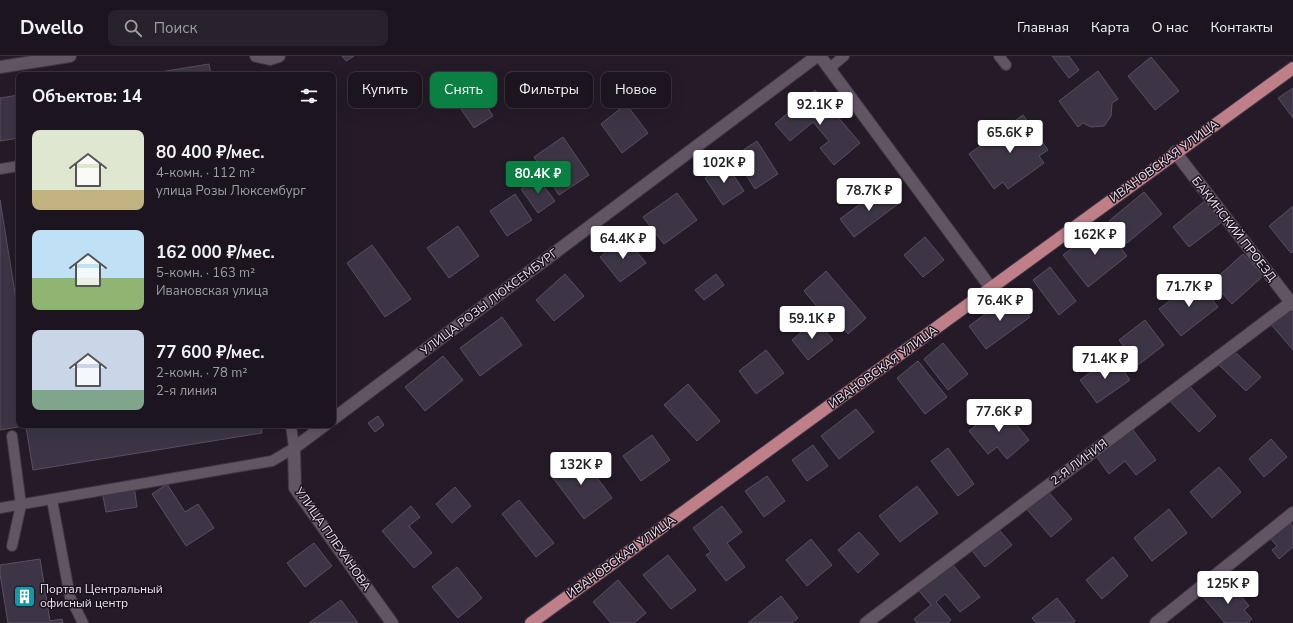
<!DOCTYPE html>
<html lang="ru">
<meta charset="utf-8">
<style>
:root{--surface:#1c141e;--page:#29212b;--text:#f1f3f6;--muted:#a09ea4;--line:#3a333c;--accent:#0b8043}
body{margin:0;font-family:"Nunito Sans",sans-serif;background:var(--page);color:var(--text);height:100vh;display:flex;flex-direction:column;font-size:15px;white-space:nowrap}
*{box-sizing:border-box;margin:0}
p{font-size:13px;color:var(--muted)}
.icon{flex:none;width:22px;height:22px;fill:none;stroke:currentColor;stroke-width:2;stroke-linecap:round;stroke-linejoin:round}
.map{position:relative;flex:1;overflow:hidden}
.details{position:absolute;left:16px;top:16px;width:320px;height:356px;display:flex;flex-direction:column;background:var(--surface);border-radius:8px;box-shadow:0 4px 16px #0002,0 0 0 1px var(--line)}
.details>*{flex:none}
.guide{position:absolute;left:348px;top:16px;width:380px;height:36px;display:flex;gap:8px}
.price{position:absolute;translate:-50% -34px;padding:0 9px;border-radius:4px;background:#fff;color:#222;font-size:13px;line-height:26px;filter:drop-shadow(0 1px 2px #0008)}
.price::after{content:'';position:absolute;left:50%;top:24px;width:12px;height:9px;margin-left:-6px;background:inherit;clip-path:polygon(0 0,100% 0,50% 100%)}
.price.on{background:var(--accent);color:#fff}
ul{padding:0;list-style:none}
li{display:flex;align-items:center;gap:12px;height:100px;padding:0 16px}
li span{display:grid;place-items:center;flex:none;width:112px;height:80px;border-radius:8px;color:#555}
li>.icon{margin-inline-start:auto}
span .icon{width:48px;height:48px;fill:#fffc;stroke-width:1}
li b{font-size:17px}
h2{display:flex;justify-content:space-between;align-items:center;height:48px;padding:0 16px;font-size:17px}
.tag{padding:0 14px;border-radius:8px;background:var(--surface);box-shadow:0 4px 16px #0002,0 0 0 1px var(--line);font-size:14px;line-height:36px}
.tag.on{background:var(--accent);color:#fff}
header{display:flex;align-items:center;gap:24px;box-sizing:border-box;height:56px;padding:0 20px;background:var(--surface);border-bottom:1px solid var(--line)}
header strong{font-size:19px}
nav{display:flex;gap:22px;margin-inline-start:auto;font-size:14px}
.search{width:280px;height:36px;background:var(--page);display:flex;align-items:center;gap:10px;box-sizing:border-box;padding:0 14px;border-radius:8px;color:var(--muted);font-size:15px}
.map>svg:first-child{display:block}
</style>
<header>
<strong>Dwello</strong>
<div class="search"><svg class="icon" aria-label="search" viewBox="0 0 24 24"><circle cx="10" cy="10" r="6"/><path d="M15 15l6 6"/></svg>Поиск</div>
<nav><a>Главная</a><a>Карта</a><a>О нас</a><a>Контакты</a></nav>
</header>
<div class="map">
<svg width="1293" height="567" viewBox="0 0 1293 567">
<rect width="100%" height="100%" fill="#251b28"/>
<g fill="#3d3545" stroke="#585061">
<polygon points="342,0 354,0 346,5"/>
<polygon points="1052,0 1069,0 1079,14 1069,22"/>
<polygon points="1151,1 1179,35 1155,54 1128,20"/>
<polygon points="209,8 211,19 142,19"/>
<polygon points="1098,15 1118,43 1112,47 1111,60 1104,70 1091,71 1083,67 1078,71 1059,45"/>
<polygon points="1293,32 1293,62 1278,42"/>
<polygon points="815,34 860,87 834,109 820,92 829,85 813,66 790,85 775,68"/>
<polygon points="19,39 19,82 0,85 0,42"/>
<polygon points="480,40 493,60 474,72 461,53"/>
<polygon points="626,48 648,77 622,97 601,68"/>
<polygon points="1023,59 1048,94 1039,100 1044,107 1008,133 1003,126 994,133 969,98"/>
<polygon points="563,81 589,119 559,139 534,101"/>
<polygon points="757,85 778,118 755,133 734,100"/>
<polygon points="726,108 744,135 723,149 705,122"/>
<polygon points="537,121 555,145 538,157 521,133"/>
<polygon points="884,130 898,148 854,181 840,163"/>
<polygon points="1144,136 1162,158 1127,187 1109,165"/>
<polygon points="677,137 697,164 664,188 643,161"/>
<polygon points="515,138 532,164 507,180 490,155"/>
<polygon points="0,144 19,262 19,369 30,369 0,374"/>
<polygon points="1206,144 1223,165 1189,191 1173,171"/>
<polygon points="1293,150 1293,195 1291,197 1269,170"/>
<polygon points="1103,169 1127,200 1088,231 1063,199"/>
<polygon points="458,170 479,200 449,222 427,192"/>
<polygon points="625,181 646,207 620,226 600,201"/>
<polygon points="925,181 944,204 923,221 904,199"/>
<polygon points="372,189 411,243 385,261 347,207"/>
<polygon points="1243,198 1263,220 1232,248 1212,226"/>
<polygon points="1050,211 1076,245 1059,259 1033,224"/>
<polygon points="826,215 866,262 848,278 834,261 829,265 804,235"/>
<polygon points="565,218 584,240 554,265 536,244"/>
<polygon points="716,218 724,229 704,244 695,234"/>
<polygon points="1197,224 1218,251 1181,280 1159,253"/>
<polygon points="1013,238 1030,261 986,293 969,270"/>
<polygon points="1293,252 1293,294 1269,266"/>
<polygon points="502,261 522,289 480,320 460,292"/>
<polygon points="816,264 833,284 808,304 792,284"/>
<polygon points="1145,264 1164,289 1138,309 1119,284"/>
<polygon points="943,287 968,318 948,334 924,303"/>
<polygon points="766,294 784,317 756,338 739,315"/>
<polygon points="1233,294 1261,321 1246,335 1219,309"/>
<polygon points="443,300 463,324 425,355 405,331"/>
<polygon points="1113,300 1130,324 1097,347 1080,324"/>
<polygon points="918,305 947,341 925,358 897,322"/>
<polygon points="1187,327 1216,360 1199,376 1169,344"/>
<polygon points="688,328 720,365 697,385 664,349"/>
<polygon points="1000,349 1029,384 1007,403 997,391 988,398 969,375"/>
<polygon points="856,353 874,376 839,403 821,380"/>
<polygon points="378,360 384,369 375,376 368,367"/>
<polygon points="1126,365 1156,404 1136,419 1125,405 1109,418 1091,393"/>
<polygon points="39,369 261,369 262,377 33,414 26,371"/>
<polygon points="652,379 670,404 641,425 623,400"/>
<polygon points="1271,383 1287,401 1264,421 1249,403"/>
<polygon points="813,389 828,410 807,425 792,404"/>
<polygon points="948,392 974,428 958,440 931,405"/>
<polygon points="579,397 612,442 584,463 550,418"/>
<polygon points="1219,411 1241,436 1212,462 1190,436"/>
<polygon points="767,420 785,445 764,461 745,435"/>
<polygon points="167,428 185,456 198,448 214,472 186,490 152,438"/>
<polygon points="134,430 137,451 106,456 102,435"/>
<polygon points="917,430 938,457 900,486 879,460"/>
<polygon points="455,431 471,450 452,467 436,448"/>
<polygon points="1045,432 1072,463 1051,481 1024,450"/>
<polygon points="519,444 554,487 536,501 502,458"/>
<polygon points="411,450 420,461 409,470 432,497 414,512 382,475"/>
<polygon points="722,450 742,476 727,487 745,511 726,525 706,499 711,496 693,472"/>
<polygon points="1169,453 1187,477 1152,505 1134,482"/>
<polygon points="1290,466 1293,471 1293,491 1279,503 1272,494 1277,490 1270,482"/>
<polygon points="996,470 1012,489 985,511 970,492"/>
<polygon points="859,476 879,498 858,517 838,494"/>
<polygon points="811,483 832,509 807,530 786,504"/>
<polygon points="314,487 332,510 305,531 287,507"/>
<polygon points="668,499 696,534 671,553 643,519"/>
<polygon points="1113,501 1128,520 1102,543 1086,524"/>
<polygon points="947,502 980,541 960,556 945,538 936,546 951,564 948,567 917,567 914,563 931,549 914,529"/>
<polygon points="40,503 50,565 62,563 63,567 8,567 0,518 0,509"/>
<polygon points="457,511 482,542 458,562 432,531"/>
<polygon points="618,524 646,557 634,567 611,567 593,546"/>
<polygon points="1221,525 1232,539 1237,535 1249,550 1244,554 1252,563 1247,567 1225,567 1202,540"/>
<polygon points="781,540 798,562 792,567 748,567"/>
<polygon points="1057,542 1075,565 1072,567 1036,567 1032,562"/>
<polygon points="341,544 358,567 309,567"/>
</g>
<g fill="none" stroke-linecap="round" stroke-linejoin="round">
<defs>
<g id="lane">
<polyline points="999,0 1006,9"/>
<polyline points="830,12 844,0"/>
<polyline points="0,113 19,110"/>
<polyline points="52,444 70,541 83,567"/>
<polyline points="0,452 272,405 294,392 291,369"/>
<polyline points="12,490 21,449 12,380"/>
</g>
<g id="street">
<polyline points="256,0 270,3 279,0"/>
<polyline points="820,0 991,232"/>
<polyline points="0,11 70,0"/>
<polyline points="1175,96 1293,249"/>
<polyline points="333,363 817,0"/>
<polyline points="325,369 294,392 295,432 392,567"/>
<polyline points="866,567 1293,245"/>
<polyline points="1156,567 1293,457"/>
</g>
<polyline id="primary" points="531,567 1293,12"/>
</defs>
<use href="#lane" stroke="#3f3641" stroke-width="12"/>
<use href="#street" stroke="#3f3641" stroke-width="14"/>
<use href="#primary" stroke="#3f3641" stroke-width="14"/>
<use href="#lane" stroke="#615564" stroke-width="10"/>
<use href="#street" stroke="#615564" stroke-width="12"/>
<use href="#primary" stroke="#bf7f88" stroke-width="12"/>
</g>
<defs>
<symbol id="building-square" viewBox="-11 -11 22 22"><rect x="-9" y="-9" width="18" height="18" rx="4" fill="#0f9aa8" stroke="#1c121e"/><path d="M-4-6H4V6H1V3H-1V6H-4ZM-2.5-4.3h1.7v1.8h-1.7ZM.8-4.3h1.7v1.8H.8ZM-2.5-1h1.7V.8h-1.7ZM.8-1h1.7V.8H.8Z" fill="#fff"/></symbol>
</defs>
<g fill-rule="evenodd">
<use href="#building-square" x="12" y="528" width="25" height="25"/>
</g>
<g text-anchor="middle" stroke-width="3" stroke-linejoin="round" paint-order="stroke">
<g font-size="12" fill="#ebe4ed" stroke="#1c121e">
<text transform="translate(1164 105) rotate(-36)" y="4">ИВАНОВСКАЯ УЛИЦА</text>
<text transform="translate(1234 173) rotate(52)" y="4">БАКИНСКИЙ ПРОЕЗД</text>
<text transform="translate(489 246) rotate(-37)" y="4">УЛИЦА РОЗЫ ЛЮКСЕМБУРГ</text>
<text transform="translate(883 311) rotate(-36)" y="4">ИВАНОВСКАЯ УЛИЦА</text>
<text transform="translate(1079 406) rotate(-37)" y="4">2-Я ЛИНИЯ</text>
<text transform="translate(333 483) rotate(55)" y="4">УЛИЦА ПЛЕХАНОВА</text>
<text transform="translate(621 501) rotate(-36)" y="4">ИВАНОВСКАЯ УЛИЦА</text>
</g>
<g font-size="12" fill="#ebe4ed" stroke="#1c121e" text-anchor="start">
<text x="40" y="537">Портал Центральный<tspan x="40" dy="14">офисный центр</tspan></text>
</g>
</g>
</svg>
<b class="price" style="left:820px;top:70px">92.1K ₽</b>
<b class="price" style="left:1010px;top:98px">65.6K ₽</b>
<b class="price" style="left:724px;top:128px">102K ₽</b>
<b class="price on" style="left:538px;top:139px">80.4K ₽</b>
<b class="price" style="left:869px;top:156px">78.7K ₽</b>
<b class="price" style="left:1095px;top:200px">162K ₽</b>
<b class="price" style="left:623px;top:204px">64.4K ₽</b>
<b class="price" style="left:1189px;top:252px">71.7K ₽</b>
<b class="price" style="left:1000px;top:266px">76.4K ₽</b>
<b class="price" style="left:812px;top:284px">59.1K ₽</b>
<b class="price" style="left:1105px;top:324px">71.4K ₽</b>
<b class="price" style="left:999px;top:377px">77.6K ₽</b>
<b class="price" style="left:581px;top:430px">132K ₽</b>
<b class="price" style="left:1228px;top:549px">125K ₽</b>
<div class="guide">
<a class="tag">Купить</a>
<a class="tag on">Снять</a>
<a class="tag">Фильтры</a>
<a class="tag">Новое</a>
</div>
<section class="details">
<h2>Объектов: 14<svg class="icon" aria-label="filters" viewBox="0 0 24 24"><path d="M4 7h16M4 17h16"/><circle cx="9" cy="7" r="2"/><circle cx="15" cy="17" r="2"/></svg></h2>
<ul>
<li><span style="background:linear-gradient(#dfe7d0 75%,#c2b280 0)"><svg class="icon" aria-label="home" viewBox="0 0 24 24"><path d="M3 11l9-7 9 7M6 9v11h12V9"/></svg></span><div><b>80 400 ₽/мес.</b><p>4-комн. · 112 m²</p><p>улица Розы Люксембург</p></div></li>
<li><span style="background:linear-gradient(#bfe0f5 60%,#8fb573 0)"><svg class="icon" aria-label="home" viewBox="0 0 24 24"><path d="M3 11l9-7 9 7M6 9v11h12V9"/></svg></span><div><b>162 000 ₽/мес.</b><p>5-комн. · 163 m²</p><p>Ивановская улица</p></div></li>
<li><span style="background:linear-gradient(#c9d6e8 75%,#7fa58c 0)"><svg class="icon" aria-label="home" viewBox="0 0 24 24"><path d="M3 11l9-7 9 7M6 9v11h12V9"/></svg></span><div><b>77 600 ₽/мес.</b><p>2-комн. · 78 m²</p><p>2-я линия</p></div></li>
</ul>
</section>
</div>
